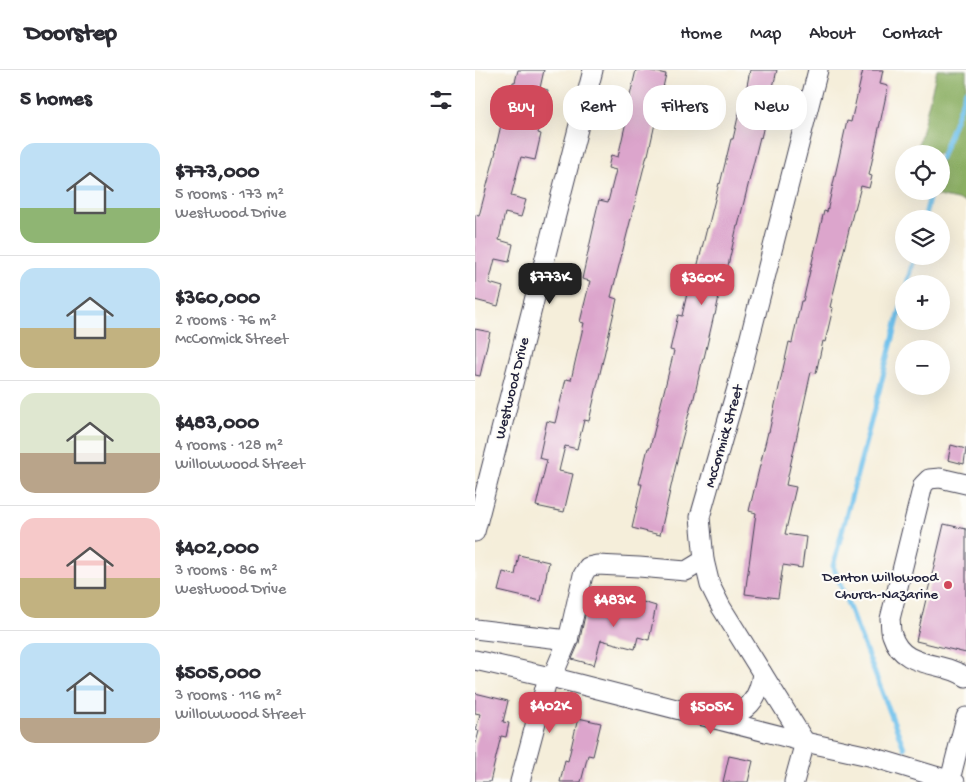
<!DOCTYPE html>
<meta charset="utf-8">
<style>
:root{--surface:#fff;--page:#f7f7f7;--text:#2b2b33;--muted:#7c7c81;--line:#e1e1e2;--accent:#d1495b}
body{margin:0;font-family:"Gochi Hand",sans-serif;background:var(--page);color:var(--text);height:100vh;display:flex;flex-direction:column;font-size:19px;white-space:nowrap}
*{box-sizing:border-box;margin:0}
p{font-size:16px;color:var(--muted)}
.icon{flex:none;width:28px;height:28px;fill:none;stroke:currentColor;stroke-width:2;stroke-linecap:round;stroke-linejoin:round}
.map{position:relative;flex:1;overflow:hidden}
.details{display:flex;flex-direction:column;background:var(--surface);width:475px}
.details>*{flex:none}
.guide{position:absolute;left:15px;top:15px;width:400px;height:45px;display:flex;gap:10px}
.buttons{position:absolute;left:420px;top:75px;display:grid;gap:10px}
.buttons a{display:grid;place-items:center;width:55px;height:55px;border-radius:50%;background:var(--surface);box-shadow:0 5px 20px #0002;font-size:25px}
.price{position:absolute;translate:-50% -42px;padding:0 11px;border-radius:10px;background:var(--accent);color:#fff;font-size:16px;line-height:32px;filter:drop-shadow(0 1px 2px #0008)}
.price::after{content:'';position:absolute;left:50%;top:30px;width:15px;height:11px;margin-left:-8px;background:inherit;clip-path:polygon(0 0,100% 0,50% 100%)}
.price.current{background:#222;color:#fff}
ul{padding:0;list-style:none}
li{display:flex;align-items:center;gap:15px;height:125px;padding:0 20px}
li+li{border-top:1px solid var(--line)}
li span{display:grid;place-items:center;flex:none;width:140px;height:100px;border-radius:15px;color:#555}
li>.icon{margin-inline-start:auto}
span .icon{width:60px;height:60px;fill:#fffc;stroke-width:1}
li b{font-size:21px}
h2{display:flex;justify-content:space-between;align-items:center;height:60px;padding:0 20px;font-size:21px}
.pill{padding:0 18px;border-radius:20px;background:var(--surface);box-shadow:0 5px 20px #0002;font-size:18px;line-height:45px}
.pill.current{background:var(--accent);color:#fff}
header{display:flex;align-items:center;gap:30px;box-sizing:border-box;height:70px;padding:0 25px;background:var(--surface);border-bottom:1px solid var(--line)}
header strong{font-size:24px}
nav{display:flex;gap:28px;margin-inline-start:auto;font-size:18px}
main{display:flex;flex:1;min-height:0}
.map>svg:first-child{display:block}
</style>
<header>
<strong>Doorstep</strong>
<nav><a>Home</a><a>Map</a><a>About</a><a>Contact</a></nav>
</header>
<main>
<section class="details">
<h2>5 homes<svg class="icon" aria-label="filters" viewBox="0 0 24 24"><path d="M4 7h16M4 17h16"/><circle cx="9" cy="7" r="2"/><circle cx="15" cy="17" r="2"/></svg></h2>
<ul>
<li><span style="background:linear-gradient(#bfe0f5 65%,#8fb573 0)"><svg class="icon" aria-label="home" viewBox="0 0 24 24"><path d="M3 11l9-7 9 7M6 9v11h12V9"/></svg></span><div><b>$773,000</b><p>5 rooms · 173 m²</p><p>Westwood Drive</p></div></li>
<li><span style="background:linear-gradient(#bfe0f5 60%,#c2b280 0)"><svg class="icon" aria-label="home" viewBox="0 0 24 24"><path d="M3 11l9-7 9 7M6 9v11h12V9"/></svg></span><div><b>$360,000</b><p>2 rooms · 76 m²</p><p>McCormick Street</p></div></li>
<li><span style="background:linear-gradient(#dfe7d0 60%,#b9a48a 0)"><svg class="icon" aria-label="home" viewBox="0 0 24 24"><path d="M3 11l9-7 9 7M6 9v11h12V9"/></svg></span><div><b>$483,000</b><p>4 rooms · 128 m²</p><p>Willowwood Street</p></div></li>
<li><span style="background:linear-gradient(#f6c9c9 60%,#c2b280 0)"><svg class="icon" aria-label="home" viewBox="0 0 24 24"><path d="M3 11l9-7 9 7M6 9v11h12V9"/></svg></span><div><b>$402,000</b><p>3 rooms · 86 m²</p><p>Westwood Drive</p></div></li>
<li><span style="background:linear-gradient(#bfe0f5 75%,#b9a48a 0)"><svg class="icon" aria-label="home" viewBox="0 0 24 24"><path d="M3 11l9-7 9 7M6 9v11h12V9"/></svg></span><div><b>$505,000</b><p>3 rooms · 116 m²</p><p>Willowwood Street</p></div></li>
</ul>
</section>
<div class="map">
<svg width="491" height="712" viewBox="0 0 491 712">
<rect width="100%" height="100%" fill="#fdfcf7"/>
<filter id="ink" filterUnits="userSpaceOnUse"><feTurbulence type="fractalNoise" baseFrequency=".02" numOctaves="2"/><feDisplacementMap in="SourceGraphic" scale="10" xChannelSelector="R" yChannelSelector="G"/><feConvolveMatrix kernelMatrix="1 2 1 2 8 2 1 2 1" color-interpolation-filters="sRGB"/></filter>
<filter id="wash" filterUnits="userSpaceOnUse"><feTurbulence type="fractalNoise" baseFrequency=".0096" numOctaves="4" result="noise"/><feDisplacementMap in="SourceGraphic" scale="20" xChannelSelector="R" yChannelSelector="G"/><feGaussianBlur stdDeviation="1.12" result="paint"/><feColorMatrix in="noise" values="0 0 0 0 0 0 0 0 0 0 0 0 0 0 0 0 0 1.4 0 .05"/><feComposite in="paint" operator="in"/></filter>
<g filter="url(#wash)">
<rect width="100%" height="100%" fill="#f5eeda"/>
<polygon fill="#8baf63" stroke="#56684f" points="462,0 491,0 491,132 440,121 466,121 466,84 441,84"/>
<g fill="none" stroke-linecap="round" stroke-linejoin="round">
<g stroke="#70c1ec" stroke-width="5">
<polyline points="466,88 491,20"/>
<polyline points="449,149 456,121"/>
<polyline points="432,214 439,186"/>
<polyline points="429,226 358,496 429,678"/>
</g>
</g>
<g id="blocks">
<g fill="#dca5cc">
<polygon points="43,0 69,0 65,18 73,20 63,63 66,64 60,90 46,87 36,126 51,130 46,147 30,143 24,170 38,174 34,192 20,189 14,213 28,217 23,236 0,230 0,145 4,146 21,81 20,81 26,55 28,55 38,12 40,12"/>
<polygon points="161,0 172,0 191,4 173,85 172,85 136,227 142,229 114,351 109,350 102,379 90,376 84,401 98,404 89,442 61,436 72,390 64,388 72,351 80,353 91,309 96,310 109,253 105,252 115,211 107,209 120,151 119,151 124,130 133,132 141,100 133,98 136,85 143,87 155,34 153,34"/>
<polygon points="275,0 302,0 286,68 285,67 263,156 262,156 252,200 250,199 240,245 239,245 229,288 228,288 218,332 217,332 205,377 185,465 157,458 167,414 164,414 173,378 175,378 199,281 195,280 203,245 207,246 217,201 221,202 232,158 233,158 244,113 245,114 256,69 258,69 268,25 270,26"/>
<polygon points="388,0 408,0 405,14 413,16 394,105 397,106 394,118 386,116 380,139 379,139 355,237 358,238 350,272 348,271 341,303 336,302 311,415 321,417 310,464 331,467 327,498 308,495 303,528 270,524 281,443 274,441 293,362 294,362 314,272 317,273 326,231 328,231 349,141 352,142 372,51 376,52"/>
<polygon points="0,259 15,262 5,306 0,305"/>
<polygon points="476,375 491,379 489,394 473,390"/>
<polygon points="469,454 491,459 491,583 441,571"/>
<polygon points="44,485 74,492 66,531 23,521 28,502 40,505"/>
<polygon points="151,527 181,536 174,570 163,567 160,579 126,570 119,595 97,589 104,573 113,532 148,541"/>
<polygon points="0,623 33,631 28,652 34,653 31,667 26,666 15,712 0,712 0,677 4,661 1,660 5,644 0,643"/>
<polygon points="103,648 126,653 118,686 113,685 106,712 85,712 90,690 93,691"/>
<polygon points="254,686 278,691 273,712 248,712"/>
</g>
</g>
</g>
<g filter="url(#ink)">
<use href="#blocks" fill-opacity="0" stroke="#424153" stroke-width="1"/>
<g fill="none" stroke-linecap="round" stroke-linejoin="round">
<defs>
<g id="minor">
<path d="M491 414 465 408 454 409 448 415 415 549C416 554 415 560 417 565 428 600 466 590 491 607"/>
<polyline points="0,462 118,0"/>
<polyline points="0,559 93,570"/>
<polyline points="0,590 84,609 330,672 394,686 480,712"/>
<polyline points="84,609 79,603 93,570 108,505 113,497 122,495 164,497 211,501 229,490"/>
<path d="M246 650C272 643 284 630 287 603"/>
<polyline points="475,710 491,647"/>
<polyline points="45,712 73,607"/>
<polyline points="319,712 330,672 246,537 235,515 229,490 225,447 262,318 343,0"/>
</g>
</defs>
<use href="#minor" stroke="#424153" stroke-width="21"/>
<use href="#minor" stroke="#fff" stroke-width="19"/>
</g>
</g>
<circle fill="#d1495b" stroke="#fdfcf7" stroke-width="2" cx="473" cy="515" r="5"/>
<g text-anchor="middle" stroke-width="4.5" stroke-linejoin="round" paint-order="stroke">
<g font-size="15" fill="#22223b" stroke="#fdfcf7">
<text transform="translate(36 318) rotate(-76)" y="5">Westwood Drive</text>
<text transform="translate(248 366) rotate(-74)" y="5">McCormick Street</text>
</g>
<g font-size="15" fill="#22223b" stroke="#fdfcf7" text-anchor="end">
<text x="463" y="511">Denton Willowood<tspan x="463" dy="17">Church-Nazarine</tspan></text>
</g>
</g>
</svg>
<div class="buttons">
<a><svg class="icon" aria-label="locate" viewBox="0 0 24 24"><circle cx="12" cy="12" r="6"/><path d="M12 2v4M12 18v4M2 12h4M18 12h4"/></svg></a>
<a><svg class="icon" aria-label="layers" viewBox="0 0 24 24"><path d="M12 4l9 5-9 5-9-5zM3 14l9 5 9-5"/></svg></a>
<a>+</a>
<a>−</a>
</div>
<b class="price current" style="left:75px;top:235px">$773K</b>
<b class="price" style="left:227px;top:236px">$360K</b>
<b class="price" style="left:139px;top:558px">$483K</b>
<b class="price" style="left:75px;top:664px">$402K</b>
<b class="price" style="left:236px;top:665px">$505K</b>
<div class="guide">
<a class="pill current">Buy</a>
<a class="pill">Rent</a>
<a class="pill">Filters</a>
<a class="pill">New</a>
</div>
</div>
</main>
